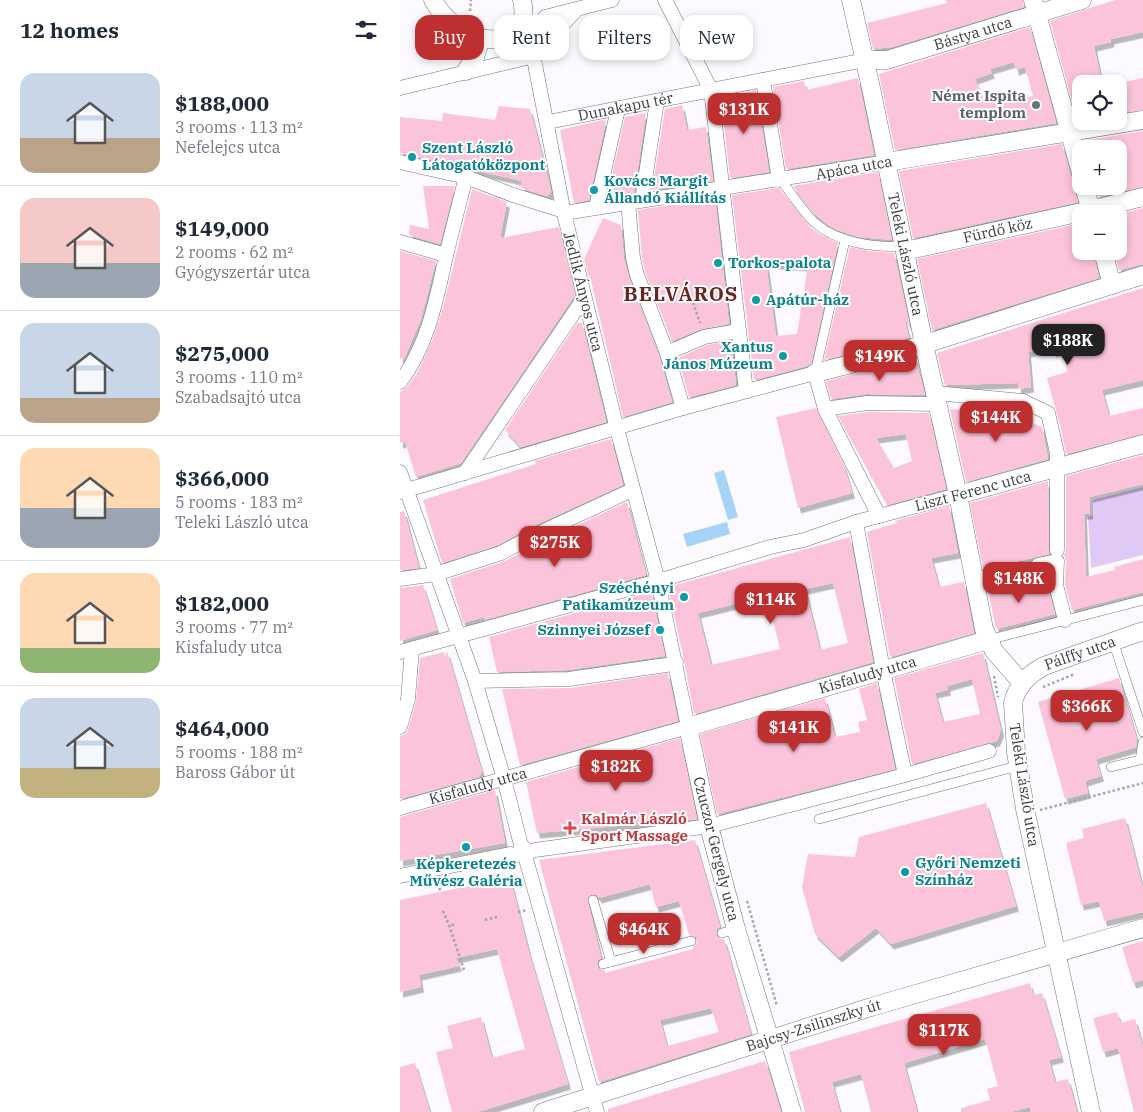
<!DOCTYPE html>
<meta charset="utf-8">
<style>
:root{--surface:#fff;--page:#f6f6f7;--text:#1f2937;--muted:#747a83;--line:#e0e1e3;--accent:#be2f2f}
body{margin:0;font-family:"IBM Plex Serif",serif;background:var(--page);color:var(--text);height:100vh;display:flex;flex-direction:column;font-size:19px;white-space:nowrap}
*{box-sizing:border-box;margin:0}
p{font-size:16px;color:var(--muted)}
.icon{flex:none;width:28px;height:28px;fill:none;stroke:currentColor;stroke-width:2;stroke-linecap:round;stroke-linejoin:round}
.map{position:relative;flex:1;overflow:hidden}
.side{display:flex;flex-direction:column;background:var(--surface);width:400px}
.side>*{flex:none}
.banner{position:absolute;left:15px;top:15px;width:475px;height:45px;display:flex;gap:10px}
.buttons{position:absolute;left:672px;top:75px;display:grid;gap:10px}
.buttons a{display:grid;place-items:center;width:55px;height:55px;border-radius:10px;background:var(--surface);box-shadow:0 2px 8px #0003;font-size:25px}
.price{position:absolute;translate:-50% -42px;padding:0 11px;border-radius:10px;background:var(--accent);color:#fff;font-size:16px;line-height:32px;filter:drop-shadow(0 1px 2px #0008)}
.price::after{content:'';position:absolute;left:50%;top:30px;width:15px;height:11px;margin-left:-8px;background:inherit;clip-path:polygon(0 0,100% 0,50% 100%)}
.price.active{background:#222;color:#fff}
ul{padding:0;list-style:none}
li{display:flex;align-items:center;gap:15px;height:125px;padding:0 20px}
li+li{border-top:1px solid var(--line)}
li span{display:grid;place-items:center;flex:none;width:140px;height:100px;border-radius:15px;color:#555}
li>.icon{margin-inline-start:auto}
span .icon{width:60px;height:60px;fill:#fffc;stroke-width:1}
li b{font-size:21px}
h2{display:flex;justify-content:space-between;align-items:center;height:60px;padding:0 20px;font-size:21px}
.pill{padding:0 18px;border-radius:15px;background:var(--surface);box-shadow:0 2px 8px #0003;font-size:18px;line-height:45px}
.pill.active{background:var(--accent);color:#fff}
main{display:flex;flex:1;min-height:0}
.map>svg:first-child{display:block}
</style>
<main>
<section class="side">
<h2>12 homes<svg class="icon" aria-label="filters" viewBox="0 0 24 24"><path d="M4 7h16M4 17h16"/><circle cx="9" cy="7" r="2"/><circle cx="15" cy="17" r="2"/></svg></h2>
<ul>
<li><span style="background:linear-gradient(#c9d6e8 65%,#b9a48a 0)"><svg class="icon" aria-label="home" viewBox="0 0 24 24"><path d="M3 11l9-7 9 7M6 9v11h12V9"/></svg></span><div><b>$188,000</b><p>3 rooms · 113 m²</p><p>Nefelejcs utca</p></div></li>
<li><span style="background:linear-gradient(#f6c9c9 65%,#9aa5b1 0)"><svg class="icon" aria-label="home" viewBox="0 0 24 24"><path d="M3 11l9-7 9 7M6 9v11h12V9"/></svg></span><div><b>$149,000</b><p>2 rooms · 62 m²</p><p>Gyógyszertár utca</p></div></li>
<li><span style="background:linear-gradient(#c9d6e8 75%,#b9a48a 0)"><svg class="icon" aria-label="home" viewBox="0 0 24 24"><path d="M3 11l9-7 9 7M6 9v11h12V9"/></svg></span><div><b>$275,000</b><p>3 rooms · 110 m²</p><p>Szabadsajtó utca</p></div></li>
<li><span style="background:linear-gradient(#ffd9b3 60%,#9aa5b1 0)"><svg class="icon" aria-label="home" viewBox="0 0 24 24"><path d="M3 11l9-7 9 7M6 9v11h12V9"/></svg></span><div><b>$366,000</b><p>5 rooms · 183 m²</p><p>Teleki László utca</p></div></li>
<li><span style="background:linear-gradient(#ffd9b3 75%,#8fb573 0)"><svg class="icon" aria-label="home" viewBox="0 0 24 24"><path d="M3 11l9-7 9 7M6 9v11h12V9"/></svg></span><div><b>$182,000</b><p>3 rooms · 77 m²</p><p>Kisfaludy utca</p></div></li>
<li><span style="background:linear-gradient(#c9d6e8 70%,#c2b280 0)"><svg class="icon" aria-label="home" viewBox="0 0 24 24"><path d="M3 11l9-7 9 7M6 9v11h12V9"/></svg></span><div><b>$464,000</b><p>5 rooms · 188 m²</p><p>Baross Gábor út</p></div></li>
</ul>
</section>
<div class="map">
<svg width="743" height="1112" viewBox="0 0 743 1112">
<defs>
<filter id="shadow"><feDropShadow dx="3" dy="5.5" stdDeviation="0" flood-color="#0004"/></filter>
</defs>
<rect width="100%" height="100%" fill="#fcfafe"/>
<polygon fill="#e0c9f4" points="743,487 743,555 691,568 688,517 693,515 693,500"/>
<g fill="#a6d3f7">
<polygon points="324,470 338,517 328,520 314,473"/>
<polygon points="327,522 330,534 287,547 283,534"/>
</g>
<g fill="#fbc4da" fill-rule="evenodd" filter="url(#shadow)">
<polygon points="546,0 623,0 624,7 492,47 473,49 467,23 547,3"/>
<polygon points="715,0 743,0 743,32 711,39 711,42 694,46 702,84 681,84 681,119 677,120 650,21"/>
<path d="M630 27 656 123 495 150 479 74ZM614 62 616 70 625 67 633 96 611 102 610 98 584 103 575 79 592 73 590 69Z"/>
<polygon points="458,78 474,155 386,169 373,87 404,81 406,90"/>
<polygon points="743,78 743,110 719,113 719,83"/>
<polygon points="356,90 369,172 330,178 321,98"/>
<polygon points="282,105 287,130 306,127 313,181 252,190 265,109"/>
<polygon points="99,106 130,109 151,190 151,192 147,196 121,188 122,181 0,153 0,117 42,121 43,113 95,120"/>
<polygon points="246,113 234,193 207,197 225,117"/>
<polygon points="202,120 206,121 189,200 174,203 160,130"/>
<polygon points="743,131 743,187 698,197 695,186 719,186 719,149 685,149 683,141"/>
<polygon points="662,144 671,176 675,181 674,188 678,202 513,238 499,171"/>
<polygon points="478,172 492,240 459,237 437,230 428,225 415,214 393,186"/>
<polygon points="23,186 55,186 40,244 9,235 10,225 29,229"/>
<path d="M377 188 380 189 411 228 421 235 438 243 411 364 407 366 354 380 332 195ZM366 263 408 266 397 334 376 336Z"/>
<polygon points="72,189 107,202 100,238 159,227 175,295 61,463 16,477 5,442 0,443 0,392 7,387 17,373 32,341 43,308"/>
<polygon points="315,198 329,324 301,329 272,341 245,272 242,257 238,210"/>
<polygon points="743,208 743,264 719,270 714,251 719,251 719,214"/>
<polygon points="203,218 221,225 224,259 229,277 259,356 272,402 223,417 190,276 189,278 184,259"/>
<polygon points="681,223 681,251 693,251 699,278 532,330 517,259"/>
<polygon points="450,247 469,251 494,253 510,327 504,318 509,337 500,341 424,360"/>
<polygon points="0,251 36,261 21,319 4,359 0,358"/>
<polygon points="743,288 743,380 702,390 709,416 743,408 743,434 666,454 662,435 663,436 647,378 667,372 663,349 653,352 652,347 628,352 631,387 618,389 618,383 548,385 545,385 544,382 537,353"/>
<polygon points="178,322 182,323 206,422 121,447 105,430"/>
<polygon points="331,341 336,385 289,397 278,358 307,345"/>
<polygon points="515,358 525,395 467,394 431,399 426,381"/>
<polygon points="416,408 444,466 452,493 398,508 376,417"/>
<polygon points="550,409 595,412 617,417 642,427 648,459 566,482"/>
<path d="M468 412 529 413 546 489 487 505 438 416ZM506 434 512 461 494 468 476 438Z"/>
<polygon points="211,439 223,485 129,528 98,545 42,563 23,500 136,464 134,461"/>
<polygon points="743,455 743,484 690,497 690,514 684,514 686,577 715,570 714,567 743,559 743,592 672,610 665,584 666,561 664,555 666,550 666,476"/>
<polygon points="648,481 649,554 599,566 594,569 583,569 570,503"/>
<polygon points="227,502 246,575 84,620 84,617 63,623 50,579 105,561 137,544"/>
<polygon points="549,506 558,553 531,558 539,587 564,582 574,633 490,657 467,532 497,523 495,521"/>
<polygon points="4,511 19,568 0,570 0,512"/>
<path d="M450 537 473 662 294 714 284 660 268 587ZM433 583 448 643 420 650 405 589ZM367 596 380 649 311 665 298 613Z"/>
<polygon points="610,581 613,594 647,585 655,614 596,629 587,586 593,586 598,582"/>
<polygon points="23,585 37,630 0,641 0,588"/>
<polygon points="251,592 265,656 168,670 97,672 89,637"/>
<polygon points="47,651 82,772 79,777 0,799 0,736 6,734 8,730 16,701 20,658 44,652 45,657"/>
<path d="M583 653 601 731 597 741 512 764 494 678ZM572 679 580 714 543 722 535 693 548 690 547 686Z"/>
<polygon points="268,673 278,721 120,765 102,689 170,688"/>
<polygon points="719,678 737,740 736,747 696,759 701,776 685,781 688,793 665,799 638,702"/>
<polygon points="477,683 495,769 317,814 300,734 425,698 435,737 460,732 458,722 467,720 459,689"/>
<polygon points="280,738 297,819 137,833 126,782"/>
<polygon points="95,790 105,843 0,861 0,817"/>
<polygon points="586,803 616,906 491,944 476,928 439,957 415,934 402,887 408,854 455,857 459,837"/>
<polygon points="725,818 743,889 743,912 704,921 699,901 681,905 666,843 684,838 682,829"/>
<path d="M295 840 320 927 317 929 316 934 318 938 324 939 351 1034 199 1082 139 860ZM250 884 256 907 279 901 289 935 296 937 297 943 293 947V949L205 973V970L199 969 197 965 198 960 201 958 187 898 192 894 197 895 199 898ZM311 1008 319 1032 267 1046 260 1020Z"/>
<polygon points="104,879 111,882 129,953 168,1084 78,1112 52,1112 36,1052 53,1048 47,1026 81,1017 92,1058 125,1049 97,949 56,958 59,966 19,975 21,987 0,992 0,900"/>
<polygon points="743,941 743,980 733,983 722,947"/>
<polygon points="630,983 633,995 642,993 661,1057 649,1060 655,1082 668,1079 677,1112 631,1112 630,1107 610,1112 561,1112 561,1108 590,1100 587,1089 598,1086 585,1039 504,1063 517,1112 471,1112 461,1074 432,1082 440,1112 405,1112 389,1052"/>
<polygon points="717,1012 720,1023 735,1019 743,1047 743,1112 734,1112 718,1048 703,1052 693,1018"/>
<polygon points="365,1061 381,1112 208,1112 208,1109"/>
<polygon points="15,1063 30,1112 0,1112 0,1067"/>
</g>
<g fill="none" stroke-linecap="round" stroke-linejoin="round">
<defs>
<g id="service">
<path d="M381 180C391 193 403 212 415 223 438 243 475 248 504 246"/>
<polyline points="415,373 445,240"/>
<polyline points="588,640 743,600"/>
<polyline points="713,641 743,732"/>
<polyline points="711,767 740,760 743,742"/>
<polyline points="419,819 617,766"/>
<polyline points="193,900 211,962"/>
<polyline points="322,933 336,929"/>
<polyline points="203,964 291,941"/>
</g>
<g id="pedestrian">
<polyline points="265,0 311,90 346,391"/>
<polyline points="145,17 212,0"/>
<polyline points="134,56 177,9"/>
<polyline points="363,80 379,180"/>
<polyline points="0,88 134,56"/>
<path id="s1" d="M148 122 465 60"/>
<polyline points="0,162 66,177 113,195 164,211"/>
<polyline points="242,200 257,101"/>
<polyline points="228,202 233,258 237,275 267,353 283,408"/>
<polyline points="196,207 218,109"/>
<polyline points="164,213 487,162"/>
<polyline points="0,242 46,255"/>
<polyline points="267,353 304,337 338,331"/>
<path d="M0 382C28 345 36 301 46 256 52 230 59 204 66 177"/>
<polyline points="535,393 623,401 648,413 657,453 657,550"/>
<polyline points="425,409 467,403 537,404"/>
<polyline points="0,472 75,681 104,779 121,845 125,849 124,852 197,1112"/>
<polyline points="65,473 184,298"/>
<polyline points="0,492 283,408 415,373 425,409 479,516"/>
<polyline points="456,522 483,670 505,775"/>
<polyline points="638,565 657,561 656,585 665,620"/>
<polyline points="601,574 621,569"/>
<polyline points="0,579 36,574 101,553 133,536 232,490"/>
<polyline points="575,579 591,577"/>
<polyline points="0,652 258,581 370,547 404,540 456,522 558,495"/>
<polyline points="75,681 169,679 266,665 276,662"/>
<polyline points="0,727 8,699 12,649"/>
<path id="s2" d="M0 808 288 727 258 581 217 429 164 213 125 13"/>
<polyline points="0,876 110,854 121,855 135,850 309,826 505,775 589,751"/>
</g>
<g id="minor">
<path d="M33 0C39 11 49 22 60 29 88 47 132 44 122 0"/>
<path id="s3" d="M451 0 471 88 524 344 558 495 584 629 594 651 622 683"/>
<polyline points="633,0 681,173"/>
<path id="s4" d="M465 60H487L682 0"/>
<polyline points="66,71 75,57 81,38"/>
<polyline points="487,162 743,120"/>
<polyline points="684,186 692,214"/>
<path id="s5" d="M505 251 691 210 743 197"/>
<polyline points="703,251 712,285"/>
<polyline points="415,373 503,351 743,275"/>
<polyline points="558,495 743,444"/>
<path id="s6" d="M143 1112 471 1007 743 928"/>
<path id="s7" d="M392 1112 336 929 309 826 288 727 588 640"/>
<path id="s8" d="M691 1112 625 809 616 752 613 703C617 685 629 674 644 666L743 631"/>
</g>
</defs>
<use href="#service" stroke="#757377" stroke-width="10"/>
<use href="#pedestrian" stroke="#757377" stroke-width="15"/>
<use href="#minor" stroke="#757377" stroke-width="19"/>
<g stroke="#a5a4a6" stroke-width="2.5" stroke-dasharray="2.5 2.5" stroke-linecap="butt">
<polyline points="70,11 71,0"/>
<polyline points="285,279 300,323"/>
<polyline points="594,676 598,697"/>
<polyline points="643,687 675,674"/>
<polyline points="640,810 743,783"/>
<polyline points="39,883 40,892"/>
<polyline points="347,901 377,1006"/>
<polyline points="43,911 49,925"/>
<polyline points="118,912 127,910"/>
<polyline points="85,920 97,917"/>
<polyline points="54,925 49,925 64,970"/>
</g>
<use href="#service" stroke="#fff" stroke-width="9"/>
<use href="#pedestrian" stroke="#fff" stroke-width="14"/>
<use href="#minor" stroke="#fff" stroke-width="18"/>
</g>
<circle fill="#6b7280" stroke="#fff" stroke-width="2" cx="636" cy="105" r="5"/>
<g fill="#0f9aa8" stroke="#fff" stroke-width="2">
<circle cx="12" cy="157" r="5"/>
<circle cx="194" cy="190" r="5"/>
<circle cx="318" cy="263" r="5"/>
<circle cx="356" cy="300" r="5"/>
<circle cx="383" cy="356" r="5"/>
<circle cx="284" cy="597" r="5"/>
<circle cx="260" cy="630" r="5"/>
<circle cx="66" cy="847" r="5"/>
<circle cx="505" cy="872" r="5"/>
</g>
<path fill="#e0444e" stroke="#fff" stroke-width="2" d="M167.5 820.5h5v5h5v5h-5v5h-5v-5h-5v-5h5z"/>
<g text-anchor="middle" stroke-width="4" stroke-linejoin="round" paint-order="stroke">
<g font-size="15" fill="#3d3c3d" stroke="#fff">
<text dy="5" stroke="none"><textPath href="#s4" startOffset="112">Bástya utca</textPath></text>
<text dy="5" stroke="none"><textPath href="#s1" startOffset="79">Dunakapu tér</textPath></text>
<text transform="translate(454 168) rotate(-10)" y="5">Apáca utca</text>
<text dy="5" stroke="none"><textPath href="#s5" startOffset="95">Fürdő köz</textPath></text>
<text dy="5" stroke="none"><textPath href="#s3" startOffset="260">Teleki László utca</textPath></text>
<text transform="translate(183 292) rotate(76)" y="5">Jedlik Ányos utca</text>
<text transform="translate(573 491) rotate(-15)" y="5">Liszt Ferenc utca</text>
<text dy="5" stroke="none"><textPath href="#s8" startOffset="505">Pálffy utca</textPath></text>
<text dy="5" stroke="none"><textPath href="#s7" startOffset="586">Kisfaludy utca</textPath></text>
<text transform="translate(624 785) rotate(81)" y="5">Teleki László utca</text>
<text dy="5" stroke="none"><textPath href="#s2" startOffset="81">Kisfaludy utca</textPath></text>
<text transform="translate(316 849) rotate(76)" y="5">Czuczor Gergely utca</text>
<text dy="5" stroke="none"><textPath href="#s6" startOffset="284">Bajcsy-Zsilinszky út</textPath></text>
</g>
<g font-size="15" font-weight="bold" fill="#5b616d" stroke="#fff" text-anchor="end">
<text x="626" y="101">Német Ispita<tspan x="626" dy="17">templom</tspan></text>
</g>
<g font-size="15" font-weight="bold" fill="#0d838f" stroke="#fff" text-anchor="start">
<text x="22" y="153">Szent László<tspan x="22" dy="17">Látogatóközpont</tspan></text>
<text x="204" y="186">Kovács Margit<tspan x="204" dy="17">Állandó Kiállítás</tspan></text>
<text x="328" y="268">Torkos-palota</text>
<text x="366" y="305">Apátúr-ház</text>
<text x="373" y="352" text-anchor="end">Xantus<tspan x="373" dy="17">János Múzeum</tspan></text>
<text x="274" y="593" text-anchor="end">Széchényi<tspan x="274" dy="17">Patikamúzeum</tspan></text>
<text x="250" y="635" text-anchor="end">Szinnyei József</text>
<text x="515" y="868">Győri Nemzeti<tspan x="515" dy="17">Színház</tspan></text>
<text x="66" y="869" text-anchor="middle">Képkeretezés<tspan x="66" dy="17">Művész Galéria</tspan></text>
</g>
<g font-size="15" font-weight="bold" fill="#be3a42" stroke="#fff" text-anchor="start">
<text x="181" y="824">Kalmár László<tspan x="181" dy="17">Sport Massage</tspan></text>
</g>
<g font-size="20" font-weight="bold" letter-spacing="1" fill="#6a2522" stroke="#fff">
<text x="281" y="301">BELVÁROS</text>
</g>
</g>
</svg>
<div class="buttons">
<a><svg class="icon" aria-label="locate" viewBox="0 0 24 24"><circle cx="12" cy="12" r="6"/><path d="M12 2v4M12 18v4M2 12h4M18 12h4"/></svg></a>
<a>+</a>
<a>−</a>
</div>
<b class="price" style="left:344px;top:135px">$131K</b>
<b class="price active" style="left:668px;top:366px">$188K</b>
<b class="price" style="left:480px;top:382px">$149K</b>
<b class="price" style="left:596px;top:443px">$144K</b>
<b class="price" style="left:155px;top:568px">$275K</b>
<b class="price" style="left:619px;top:604px">$148K</b>
<b class="price" style="left:371px;top:625px">$114K</b>
<b class="price" style="left:687px;top:732px">$366K</b>
<b class="price" style="left:394px;top:753px">$141K</b>
<b class="price" style="left:216px;top:792px">$182K</b>
<b class="price" style="left:244px;top:955px">$464K</b>
<b class="price" style="left:544px;top:1056px">$117K</b>
<div class="banner">
<a class="pill active">Buy</a>
<a class="pill">Rent</a>
<a class="pill">Filters</a>
<a class="pill">New</a>
</div>
</div>
</main>
